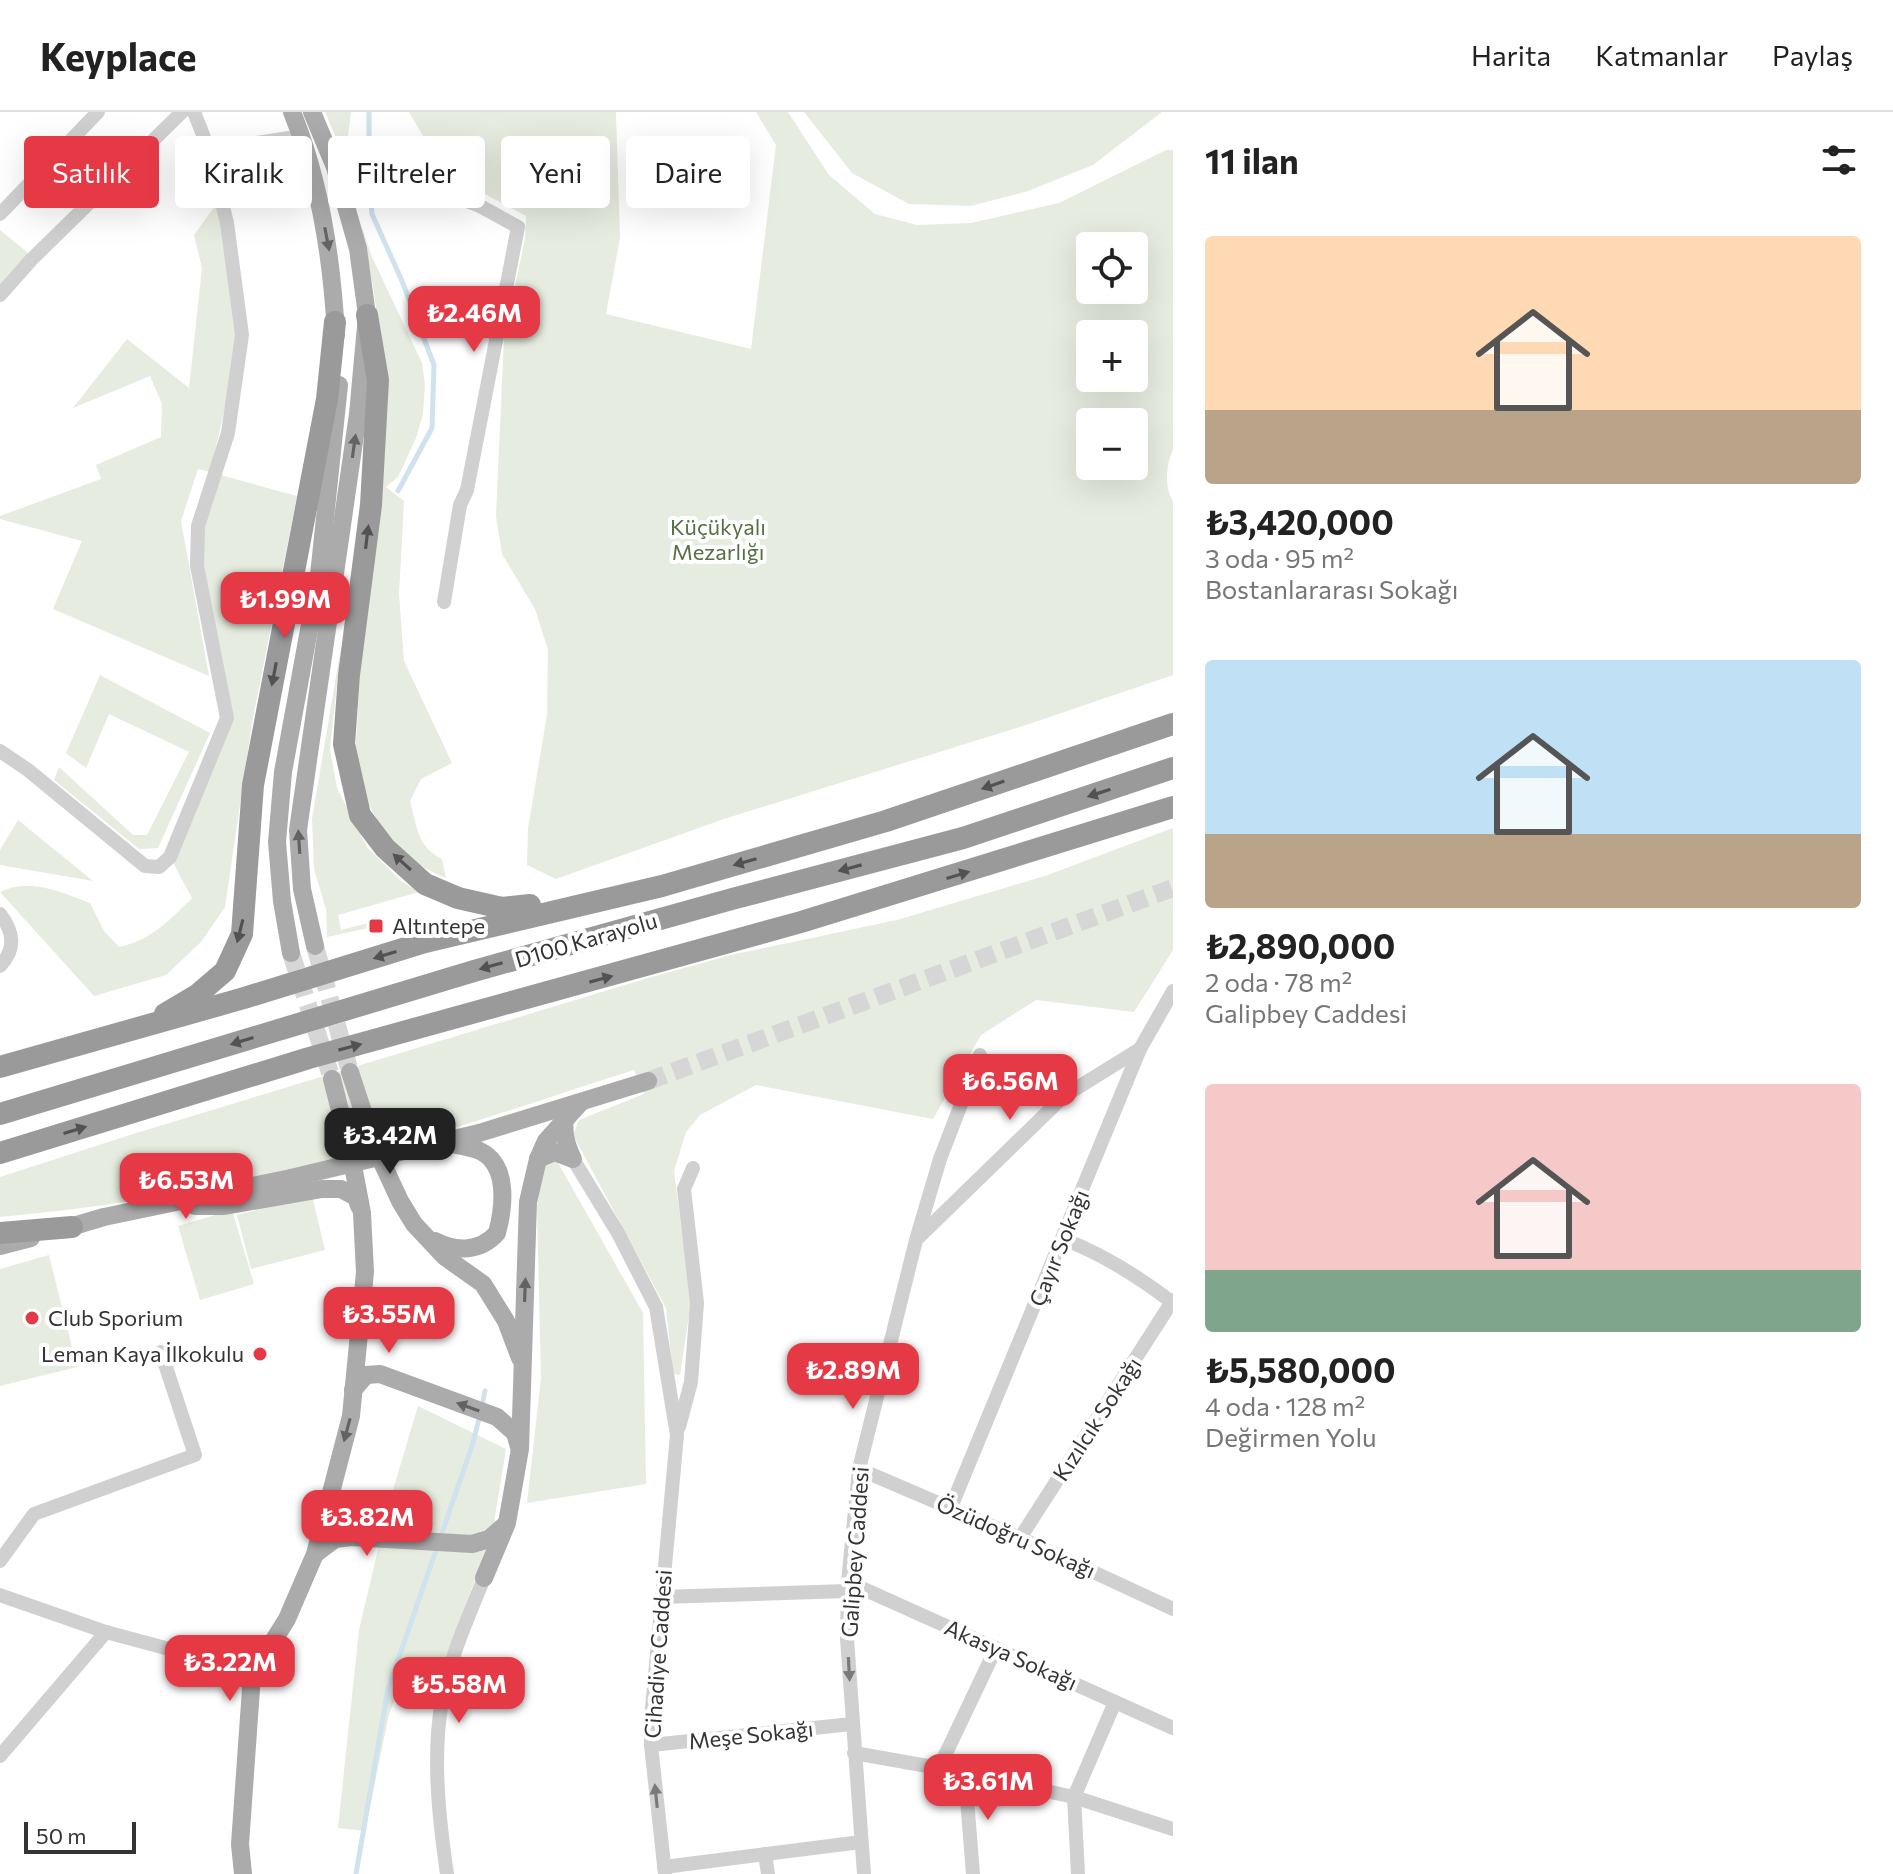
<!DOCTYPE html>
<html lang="tr">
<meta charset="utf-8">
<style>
:root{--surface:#fff;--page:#f2f2f2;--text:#222;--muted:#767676;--line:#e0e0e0;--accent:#e63946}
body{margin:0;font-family:Commissioner,sans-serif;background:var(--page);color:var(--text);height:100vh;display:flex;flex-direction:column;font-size:30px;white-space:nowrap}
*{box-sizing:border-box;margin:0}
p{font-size:26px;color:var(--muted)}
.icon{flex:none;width:44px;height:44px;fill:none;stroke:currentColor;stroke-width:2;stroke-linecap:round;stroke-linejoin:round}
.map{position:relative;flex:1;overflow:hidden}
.side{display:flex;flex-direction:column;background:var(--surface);width:720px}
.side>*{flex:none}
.guide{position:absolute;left:24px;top:24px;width:760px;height:72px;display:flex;gap:16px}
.tools{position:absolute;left:1076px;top:120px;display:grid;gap:16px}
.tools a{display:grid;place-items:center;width:72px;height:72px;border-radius:8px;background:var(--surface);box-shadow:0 8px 32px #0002;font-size:40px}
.scale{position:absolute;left:24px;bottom:20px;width:112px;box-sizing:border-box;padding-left:8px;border:4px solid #333;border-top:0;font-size:22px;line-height:28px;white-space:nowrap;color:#333;-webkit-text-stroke:6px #fff;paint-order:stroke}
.price{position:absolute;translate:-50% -68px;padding:0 18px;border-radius:16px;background:var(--accent);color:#fff;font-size:26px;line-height:52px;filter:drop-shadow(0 2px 4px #0008)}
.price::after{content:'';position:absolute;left:50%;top:48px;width:24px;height:18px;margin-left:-12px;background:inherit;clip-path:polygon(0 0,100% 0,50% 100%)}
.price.on{background:#222;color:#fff}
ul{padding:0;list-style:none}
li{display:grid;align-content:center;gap:16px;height:424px;padding:0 32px}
li span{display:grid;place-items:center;height:248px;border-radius:8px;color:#555}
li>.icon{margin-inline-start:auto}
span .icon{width:144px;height:144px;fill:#fffc;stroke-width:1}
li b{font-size:34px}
h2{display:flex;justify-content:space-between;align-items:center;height:96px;padding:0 32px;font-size:34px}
.pill{padding:0 28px;border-radius:8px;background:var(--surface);box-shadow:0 8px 32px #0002;font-size:28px;line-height:72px}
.pill.on{background:var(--accent);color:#fff}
header{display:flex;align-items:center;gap:48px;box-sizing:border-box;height:112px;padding:0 40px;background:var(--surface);border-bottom:2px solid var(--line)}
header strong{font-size:38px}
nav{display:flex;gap:44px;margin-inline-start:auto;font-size:28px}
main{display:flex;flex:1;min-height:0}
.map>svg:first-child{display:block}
</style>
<header>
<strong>Keyplace</strong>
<nav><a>Harita</a><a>Katmanlar</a><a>Paylaş</a></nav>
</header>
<main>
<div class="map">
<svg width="1173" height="1762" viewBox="0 0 1173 1762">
<rect width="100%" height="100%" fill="#fff"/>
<g fill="#e6ecdf" fill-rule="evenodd">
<polygon points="325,0 351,0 345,47"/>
<path d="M409 0H616L620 126 606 202 751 237 776 33 756 0H788L829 63 875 102 917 113 971 111 1059 91 1166 38H1173V338C1166 351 1164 376 1173 389V563L1029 612 724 707 556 767 527 753 528 716 547 603 548 538 535 497 502 442 496 404 504 226 525 127 526 104 444 60ZM1090 134H1134V178H1090ZM1090 222H1134V266H1090ZM1090 310H1134V354H1090Z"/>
<polygon points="804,0 1162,0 1093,53 1028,79 971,94 909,92 852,61"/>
<path d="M222 84 242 223 210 360 297 384 252 611 225 795 201 830 166 863 94 884 0 780C30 765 61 780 90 791L104 819 119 835C150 829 171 807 192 786L170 745 226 606 198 414 210 360 198 357 181 409 209 564 53 497 82 429 0 407V404L101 367 96 353 161 325 162 292 150 264 73 296 127 227 189 276 202 156 194 123Z"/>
<path d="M361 112 372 145 422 251 425 273 423 302 416 326 398 365 386 375 404 389 399 482 404 549 452 651 421 667 410 689C417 714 417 735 442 747L446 766C412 754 381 721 367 688 362 675 359 660 355 646L380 231 374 180Z"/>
<polygon points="0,118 33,145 0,183"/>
<polygon points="341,535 330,637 337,676 367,735 400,768 419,780 338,803 341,818 372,810 373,815 327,825 326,797 314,757 312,707"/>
<polygon points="100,563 210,621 158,736 139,737 54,668 59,655 133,723 147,723 189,640 109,602 86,656 66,641"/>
<polygon points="18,708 93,769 0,753 0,738"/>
<path d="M1173 716V838L1134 900 1036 888 981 923 933 1007 756 973 700 1003 686 1020 674 1059 691 1190 680 1263 673 1262 666 1196 573 1023 579 1008 644 982 634 958C551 984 468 1014 384 1036 258 1069 130 1093 0 1105V1065L133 1022 648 866 731 843 897 808 1045 764Z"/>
<polygon points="557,1049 643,1201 646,1372 527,1391 541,1266 537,1096 542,1054"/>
<polygon points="312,1084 325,1138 251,1157 237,1103"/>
<polygon points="232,1098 254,1172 200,1188 178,1114"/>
<polygon points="49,1143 77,1255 0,1274 0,1157"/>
<polygon points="418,1294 506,1337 492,1423 441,1557 409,1552 389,1602 365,1719 338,1716 359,1518 388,1395"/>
</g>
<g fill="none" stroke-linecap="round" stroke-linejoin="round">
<g stroke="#cfe2ee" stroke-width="5">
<polyline points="369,0 369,69 372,102 402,169 434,253 432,316 398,379"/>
<polyline points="482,1294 485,1279"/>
<polyline points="356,1762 388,1577 472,1334 480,1303"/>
</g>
<g stroke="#d6d6d6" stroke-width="18" stroke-dasharray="18 9" stroke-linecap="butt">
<polyline points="315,834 350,960"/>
<polyline points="291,841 332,967"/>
<polyline points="648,969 1173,776"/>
</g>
<g stroke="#d0d0d0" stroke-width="14">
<polyline points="194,0 209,38 302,24"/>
<polyline points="335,55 381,57 480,94 518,115 467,378 460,393 444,490"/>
<polyline points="0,102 98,0"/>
<polyline points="0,183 31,148 182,0"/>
<polyline points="0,639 28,658 145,754 159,755 170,745 227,606 197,454 198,414 228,321 242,223 227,111 209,38"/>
<path d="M0 802C14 820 16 837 0 854"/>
<polyline points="573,1047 618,1121 656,1195 677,1323 651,1607 651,1633 665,1762"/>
<polyline points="919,1125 1064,984 1140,937"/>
<path d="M1063 1127C1103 1142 1139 1165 1173 1191"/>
<polyline points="679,1315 691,1270 697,1191 684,1077 693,1056"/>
<polyline points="859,1357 1020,1426 1173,1497"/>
<polyline points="951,1395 1140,937 1173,879"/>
<polyline points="1020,1426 1173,1188"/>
<polyline points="0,1449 34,1402 195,1343 161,1240"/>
<polyline points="848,1470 1173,1616"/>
<polyline points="0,1483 106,1520 236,1555 252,1563"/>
<polyline points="661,1485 847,1479"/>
<polyline points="651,1633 852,1612"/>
<polyline points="854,1641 939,1656 1074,1685 1173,1717"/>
<polyline points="0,1644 106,1520"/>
<polyline points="939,1656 996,1536"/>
<polyline points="965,1662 973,1762"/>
<polyline points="765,1742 768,1762"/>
<polyline points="664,1755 861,1730"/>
<path d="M447 1762C439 1707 432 1644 442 1589 449 1547 468 1506 484 1466"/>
<polyline points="864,1762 847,1527 848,1470 859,1357 916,1128 940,1047 980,943"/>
<polyline points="1078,1762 1074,1685 1115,1590"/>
</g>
<g stroke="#ababab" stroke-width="18">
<path d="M292 0C321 71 332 147 336 223"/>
<polyline points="312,0 335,55 358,137 367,203 358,302 298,718 302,777 315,834"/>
<polyline points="291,841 282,789 277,730 283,660 319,463 339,273"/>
<polyline points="350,960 374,1033 400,1089 414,1112 445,1145 483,1172 506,1209 520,1246"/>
<polyline points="479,1021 648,969"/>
<path d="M538 1047 555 1040 573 1047C566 1032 563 1022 565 1005"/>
<polyline points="195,1094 224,1094 322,1077 341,1077 356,1085 359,1094"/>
<polyline points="60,1118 104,1105 291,1066"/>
<path d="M435 1129C456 1140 480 1140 497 1121 504 1095 509 1053 480 1039 468 1034 454 1033 442 1030"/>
<polyline points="0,1134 31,1126"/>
<polyline points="353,1278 366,1263 380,1262 497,1305 515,1321 519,1335"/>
<polyline points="315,1442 335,1427 352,1425 472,1432 489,1427 505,1413"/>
<polyline points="484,1466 507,1411 520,1337 528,1090 538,1047 546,1029 581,990"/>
<polyline points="243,1762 240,1732 252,1563 287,1507 315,1442 351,1304 365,1160 362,1101 350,1038 332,967"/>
</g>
<g stroke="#9a9a9a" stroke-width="22">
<polyline points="367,203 378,268 371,393 349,563 344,632 360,703 385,736 425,772 458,786 502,796 530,793"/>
<polyline points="165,902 197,883 225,859 242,822 253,673 327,287 335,210"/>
<polyline points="0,955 244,886 425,830 662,774 886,709 1173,612"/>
<polyline points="0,1002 474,859 732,787 963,726 1173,656"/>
<polyline points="0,1041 309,946 801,810 1173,695"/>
<polyline points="0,1121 72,1115"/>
</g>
<polyline stroke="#ababab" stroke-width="18" points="291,1066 479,1021"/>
</g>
<defs><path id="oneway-solid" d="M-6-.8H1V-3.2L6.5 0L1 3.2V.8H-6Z" transform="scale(2)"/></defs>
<g fill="#636363">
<use href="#oneway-solid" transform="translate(327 127) rotate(79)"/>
<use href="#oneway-solid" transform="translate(354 334) rotate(-82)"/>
<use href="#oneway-solid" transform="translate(299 730) rotate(-94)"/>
<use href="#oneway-solid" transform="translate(525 1178) rotate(-88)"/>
<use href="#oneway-solid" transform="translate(468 1295) rotate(-160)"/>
<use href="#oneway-solid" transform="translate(347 1318) rotate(105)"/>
</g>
<g fill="#525252">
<use href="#oneway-solid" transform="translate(367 425) rotate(-83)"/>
<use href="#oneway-solid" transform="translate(274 562) rotate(101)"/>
<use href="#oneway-solid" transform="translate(993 673) rotate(161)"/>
<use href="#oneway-solid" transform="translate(1099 681) rotate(162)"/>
<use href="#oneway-solid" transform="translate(402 750) rotate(-138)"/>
<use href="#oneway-solid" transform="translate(745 750) rotate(164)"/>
<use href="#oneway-solid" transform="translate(850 756) rotate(165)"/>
<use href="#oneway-solid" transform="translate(958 763) rotate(-17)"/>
<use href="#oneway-solid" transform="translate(240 819) rotate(104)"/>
<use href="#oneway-solid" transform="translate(385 843) rotate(163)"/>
<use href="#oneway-solid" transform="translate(491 854) rotate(164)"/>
<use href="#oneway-solid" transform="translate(601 867) rotate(-15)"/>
<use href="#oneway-solid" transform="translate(242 929) rotate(163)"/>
<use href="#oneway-solid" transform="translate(350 935) rotate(-15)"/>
<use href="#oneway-solid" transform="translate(75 1018) rotate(-17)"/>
</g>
<g fill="#7a7a7a">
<use href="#oneway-solid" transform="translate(849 1557) rotate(87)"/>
<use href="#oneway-solid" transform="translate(656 1684) rotate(-96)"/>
</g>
<g fill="#e63946" stroke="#fff" stroke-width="3">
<rect x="368" y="806" width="16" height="16" rx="4"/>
<circle cx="32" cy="1206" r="8"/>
<circle cx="260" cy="1242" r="8"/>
</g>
<g text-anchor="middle" stroke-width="8" stroke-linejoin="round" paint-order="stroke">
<g font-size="22" fill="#56703f" stroke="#fff">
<text x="718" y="423">Küçükyalı<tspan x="718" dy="25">Mezarlığı</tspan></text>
</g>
<g font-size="22" fill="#333" stroke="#fff" text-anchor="start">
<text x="392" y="822">Altıntepe</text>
<text x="48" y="1214">Club Sporium</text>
<text x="244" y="1250" text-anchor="end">Leman Kaya İlkokulu</text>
</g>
<g font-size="22" fill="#333" stroke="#fff">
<text transform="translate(586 828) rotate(-16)" y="8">D100 Karayolu</text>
<text transform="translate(1059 1136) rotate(-68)" y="8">Çayır Sokağı</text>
<text transform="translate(1097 1307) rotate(-57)" y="8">Kızılcık Sokağı</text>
<text transform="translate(1016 1425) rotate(24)" y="8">Özüdoğru Sokağı</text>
<text transform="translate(855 1440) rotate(-86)" y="8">Galipbey Caddesi</text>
<text transform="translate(658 1542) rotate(-86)" y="8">Cihadiye Caddesi</text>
<text transform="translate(1011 1543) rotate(24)" y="8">Akasya Sokağı</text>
<text transform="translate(751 1623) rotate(-6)" y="8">Meşe Sokağı</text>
</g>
</g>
</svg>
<div class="tools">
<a><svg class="icon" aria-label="locate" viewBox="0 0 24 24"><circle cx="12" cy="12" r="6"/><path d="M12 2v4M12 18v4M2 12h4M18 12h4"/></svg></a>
<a>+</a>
<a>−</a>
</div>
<div class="scale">50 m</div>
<b class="price" style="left:474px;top:242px">₺2.46M</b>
<b class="price" style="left:285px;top:528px">₺1.99M</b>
<b class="price" style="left:1010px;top:1010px">₺6.56M</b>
<b class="price on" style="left:390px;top:1064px">₺3.42M</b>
<b class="price" style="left:186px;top:1109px">₺6.53M</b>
<b class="price" style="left:389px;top:1243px">₺3.55M</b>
<b class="price" style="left:853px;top:1299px">₺2.89M</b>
<b class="price" style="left:367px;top:1446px">₺3.82M</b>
<b class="price" style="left:230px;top:1591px">₺3.22M</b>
<b class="price" style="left:459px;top:1613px">₺5.58M</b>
<b class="price" style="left:988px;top:1710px">₺3.61M</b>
<div class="guide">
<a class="pill on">Satılık</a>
<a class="pill">Kiralık</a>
<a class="pill">Filtreler</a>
<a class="pill">Yeni</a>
<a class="pill">Daire</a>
</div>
</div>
<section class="side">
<h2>11 ilan<svg class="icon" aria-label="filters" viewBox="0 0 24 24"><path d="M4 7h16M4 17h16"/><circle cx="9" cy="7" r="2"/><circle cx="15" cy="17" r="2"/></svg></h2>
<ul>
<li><span style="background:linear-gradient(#ffd9b3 70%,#b9a48a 0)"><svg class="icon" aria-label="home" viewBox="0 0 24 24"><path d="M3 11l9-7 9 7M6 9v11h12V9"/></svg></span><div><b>₺3,420,000</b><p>3 oda · 95 m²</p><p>Bostanlararası Sokağı</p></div></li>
<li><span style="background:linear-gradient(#bfe0f5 70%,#b9a48a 0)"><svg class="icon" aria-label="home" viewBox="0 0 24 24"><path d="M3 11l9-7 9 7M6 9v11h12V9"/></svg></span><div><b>₺2,890,000</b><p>2 oda · 78 m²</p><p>Galipbey Caddesi</p></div></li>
<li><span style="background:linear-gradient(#f6c9c9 75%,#7fa58c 0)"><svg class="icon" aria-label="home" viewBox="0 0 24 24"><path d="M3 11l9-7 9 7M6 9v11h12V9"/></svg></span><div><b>₺5,580,000</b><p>4 oda · 128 m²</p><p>Değirmen Yolu</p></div></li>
</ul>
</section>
</main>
